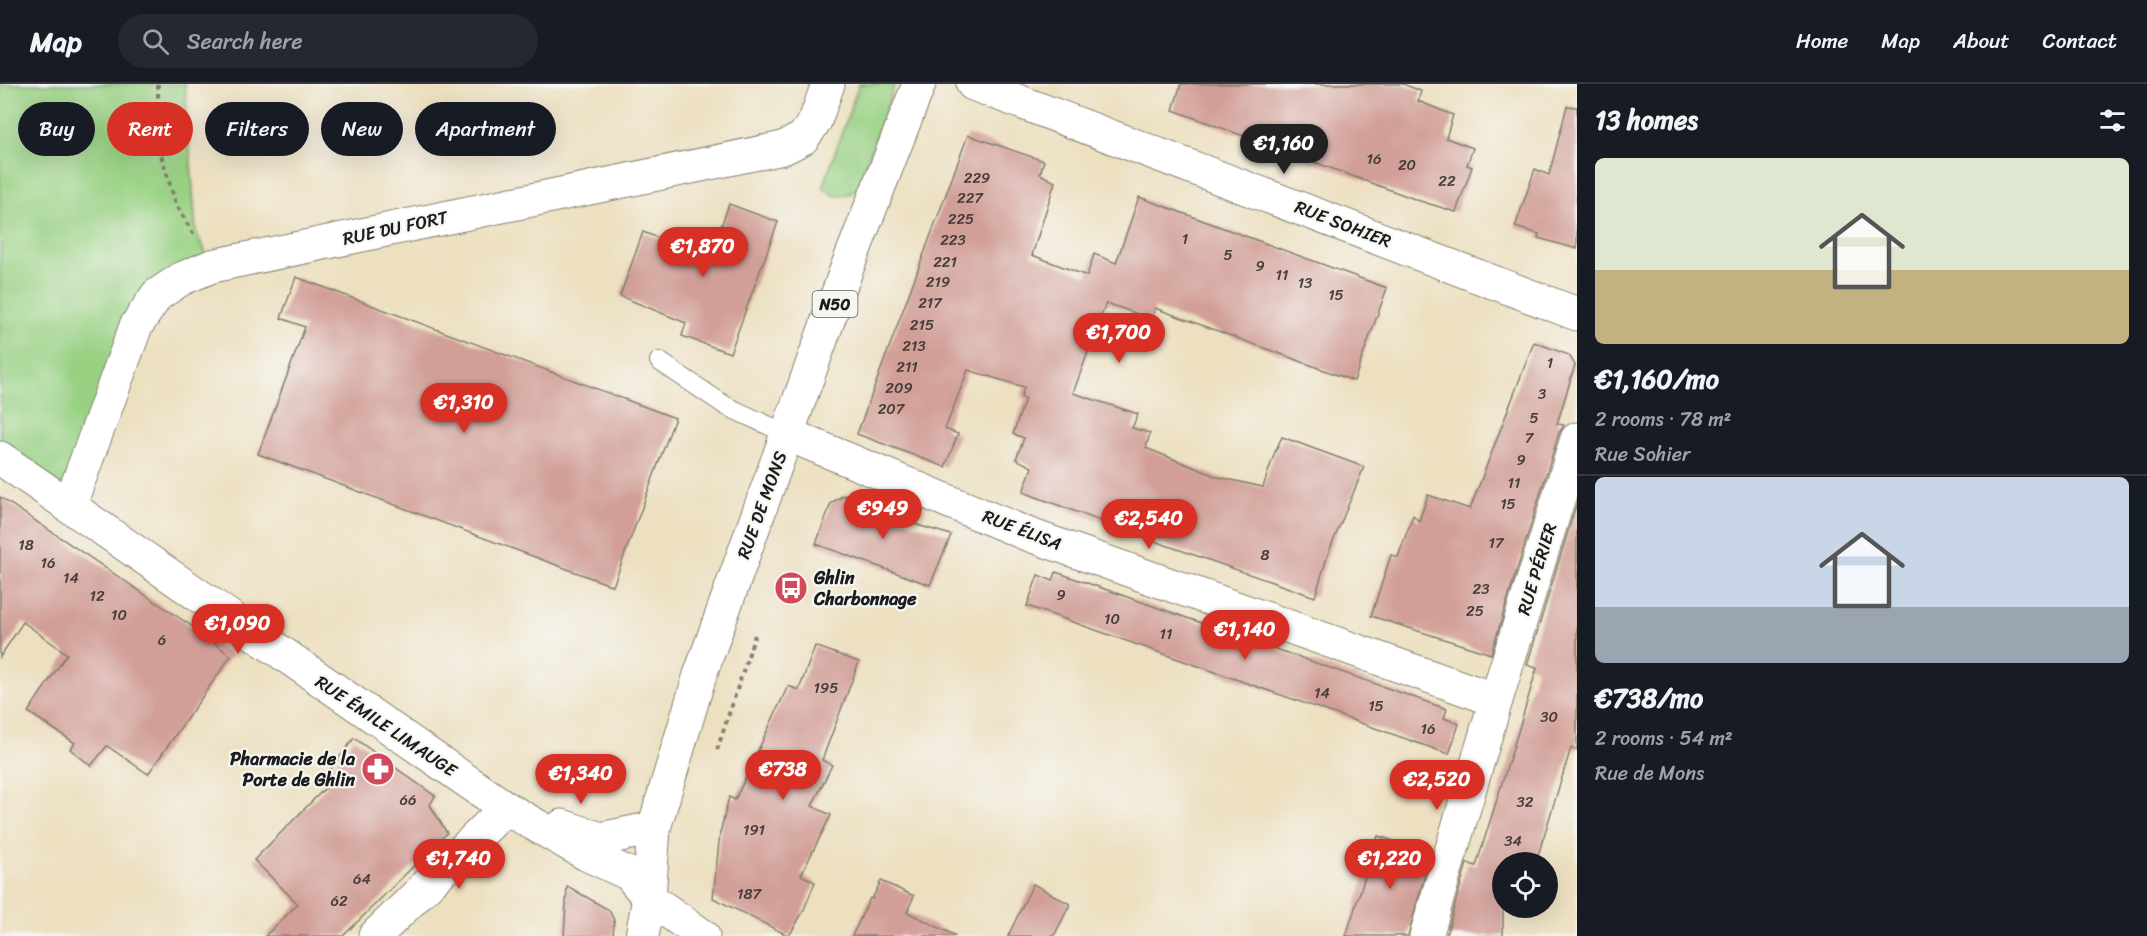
<!DOCTYPE html>
<meta charset="utf-8">
<style>
:root{--surface:#171b24;--page:#242831;--text:#f1f3f6;--muted:#9ea1a6;--line:#363941;--accent:#d93025}
body{margin:0;font-family:Sriracha,sans-serif;background:var(--page);color:var(--text);height:100vh;display:flex;flex-direction:column;font-size:22px;white-space:nowrap}
*{box-sizing:border-box;margin:0}
p{font-size:20px;color:var(--muted)}
.icon{flex:none;width:33px;height:33px;fill:none;stroke:currentColor;stroke-width:2;stroke-linecap:round;stroke-linejoin:round}
.map{position:relative;flex:1;overflow:hidden}
.side{display:flex;flex-direction:column;background:var(--surface);width:570px}
.side>*{flex:none}
.top-card{position:absolute;left:18px;top:18px;width:570px;height:54px;display:flex;gap:12px}
.buttons{position:absolute;left:1492px;top:768px;display:grid;gap:12px}
.buttons a{display:grid;place-items:center;width:66px;height:66px;border-radius:50%;background:var(--surface);box-shadow:0 6px 24px #0002;font-size:30px}
.price{position:absolute;translate:-50% -51px;padding:0 14px;border-radius:21px;background:var(--accent);color:#fff;font-size:20px;line-height:39px;filter:drop-shadow(0 2px 3px #0008)}
.price::after{content:'';position:absolute;left:50%;top:36px;width:18px;height:14px;margin-left:-9px;background:inherit;clip-path:polygon(0 0,100% 0,50% 100%)}
.price.active{background:#222;color:#fff}
ul{padding:0;list-style:none}
li{display:grid;align-content:center;gap:12px;height:318px;padding:0 18px}
li+li{border-top:2px solid var(--line)}
li span{display:grid;place-items:center;height:186px;border-radius:9px;color:#555}
li>.icon{margin-inline-start:auto}
span .icon{width:108px;height:108px;fill:#fffc;stroke-width:1}
li b{font-size:26px}
h2{display:flex;justify-content:space-between;align-items:center;height:72px;padding:0 18px;font-size:26px}
.chip{padding:0 21px;border-radius:27px;background:var(--surface);box-shadow:0 6px 24px #0002;font-size:21px;line-height:54px}
.chip.active{background:var(--accent);color:#fff}
header{display:flex;align-items:center;gap:36px;box-sizing:border-box;height:84px;padding:0 30px;background:var(--surface);border-bottom:2px solid var(--line)}
header strong{font-size:28px}
nav{display:flex;gap:33px;margin-inline-start:auto;font-size:21px}
.search{width:420px;height:54px;background:var(--page);display:flex;align-items:center;gap:15px;box-sizing:border-box;padding:0 21px;border-radius:33px;color:var(--muted);font-size:22px}
main{display:flex;flex:1;min-height:0}
.map>svg:first-child{display:block}
</style>
<header>
<strong>Map</strong>
<div class="search"><svg class="icon" aria-label="search" viewBox="0 0 24 24"><circle cx="10" cy="10" r="6"/><path d="M15 15l6 6"/></svg>Search here</div>
<nav><a>Home</a><a>Map</a><a>About</a><a>Contact</a></nav>
</header>
<main>
<div class="map">
<svg width="1577" height="852" viewBox="0 0 1577 852">
<rect width="100%" height="100%" fill="#f6f6f2"/>
<filter id="ink" filterUnits="userSpaceOnUse"><feTurbulence type="fractalNoise" baseFrequency=".0167" numOctaves="2"/><feDisplacementMap in="SourceGraphic" scale="12" xChannelSelector="R" yChannelSelector="G"/><feConvolveMatrix kernelMatrix="1 2 1 2 8 2 1 2 1" color-interpolation-filters="sRGB"/></filter>
<filter id="wash" filterUnits="userSpaceOnUse"><feTurbulence type="fractalNoise" baseFrequency=".008" numOctaves="4" result="noise"/><feDisplacementMap in="SourceGraphic" scale="24" xChannelSelector="R" yChannelSelector="G"/><feGaussianBlur stdDeviation="1.35" result="paint"/><feColorMatrix in="noise" values="0 0 0 0 0 0 0 0 0 0 0 0 0 0 0 0 0 1.4 0 .05"/><feComposite in="paint" operator="in"/></filter>
<g filter="url(#wash)">
<rect width="100%" height="100%" fill="#ede0c1"/>
<g fill="#99d183" stroke="#5a7650" stroke-width="1.5">
<polygon points="0,0 185,0 196,148 212,182 157,211 69,423 0,374"/>
<path d="M859 0H895L856 107C841 114 835 115 823 103Z"/>
</g>
<g id="blocks">
<g fill="#d19f97">
<polygon points="1181,0 1403,0 1421,7 1418,17 1453,31 1446,54 1473,64 1467,81 1472,83 1456,128 1420,117 1173,26"/>
<polygon points="1567,22 1577,23 1577,165 1538,154 1539,150 1515,143 1535,85 1549,91"/>
<polygon points="968,51 1044,77 1040,90 1055,98 1032,171 1087,192 1094,170 1116,179 1139,113 1387,204 1354,297 1155,224 1152,235 1106,219 1073,309 1138,330 1132,344 1150,349 1146,364 1218,393 1263,403 1275,368 1282,353 1364,383 1328,470 1315,513 1157,458 1023,408 1032,383 1016,375 1024,354 1013,350 1025,315 1021,313 1024,303 968,286 945,345 958,350 945,383 857,350"/>
<polygon points="729,120 778,138 730,269 682,252 686,239 620,212 643,148 710,174"/>
<polygon points="296,193 675,334 613,502 258,370 305,243 281,234"/>
<polygon points="1534,258 1569,271 1575,281 1557,340 1564,341 1559,349 1491,570 1371,532 1391,471 1398,473 1413,431 1419,437 1428,411 1470,425"/>
<polygon points="844,411 914,440 951,451 930,501 816,460 831,419"/>
<polygon points="0,413 199,547 231,572 148,690 107,662 91,682 70,665 75,659 28,628 67,570 23,538 0,573"/>
<polygon points="1577,418 1577,666 1571,664 1536,778 1503,778 1503,852 1446,852 1467,779 1476,782 1518,648 1537,584 1527,581"/>
<polygon points="1056,488 1447,625 1444,634 1459,640 1449,670 1027,522 1038,491 1053,497"/>
<polygon points="815,562 859,578 822,676 832,681 812,722 831,731 801,791 815,798 803,828 789,852 713,814 720,749 729,713 735,716 788,602 799,606"/>
<polygon points="354,654 435,712 430,721 447,749 343,852 265,852 298,820 254,776 327,702 321,698"/>
<polygon points="1378,752 1431,768 1408,852 1346,852"/>
<polygon points="881,797 914,812 907,828 956,852 852,852 870,814 872,815"/>
<polygon points="1033,800 1070,820 1054,852 1008,852"/>
<polygon points="567,802 609,826 614,836 613,852 564,852"/>
</g>
</g>
</g>
<g filter="url(#ink)">
<use href="#blocks" fill-opacity="0" stroke="#847e6e" stroke-width="1.5"/>
<g fill="none" stroke-linecap="round" stroke-linejoin="round">
<defs>
<polyline id="service" points="659,277 726,322 789,351"/>
<g id="minor">
<polyline points="973,0 1577,230"/>
<polyline points="789,351 1027,450 1496,616"/>
<polyline points="0,374 506,724 586,770 629,790 649,814 703,852"/>
<polyline points="69,423 136,242 157,211 181,195 212,182 783,64 803,54 815,37 828,0"/>
<polyline points="562,742 601,755 654,744"/>
<polyline points="375,852 506,724"/>
<polyline points="1426,852 1496,616 1577,355"/>
</g>
<polyline id="primary" points="642,852 649,814 654,744 700,591 847,184 919,0"/>
</defs>
<use href="#service" stroke="#847e6e" stroke-width="20"/>
<use href="#minor" stroke="#847e6e" stroke-width="35"/>
<use href="#primary" stroke="#847e6e" stroke-width="35"/>
<g stroke="#847e6e" stroke-width="4" stroke-dasharray="4.5 4.5" stroke-linecap="butt">
<polyline points="158,0 158,61 176,120 195,153"/>
<polyline points="717,666 755,551"/>
</g>
<use href="#service" stroke="#fff" stroke-width="18"/>
<use href="#minor" stroke="#fff" stroke-width="33"/>
<use href="#primary" stroke="#fff" stroke-width="33"/>
</g>
</g>
<defs>
<symbol id="bus-disc" viewBox="-11 -11 22 22"><circle r="9.5" fill="#d1495b" stroke="#f6f6f2"/><path d="M-5-6H5V4H4V6H2V4H-2V6H-4V4H-5ZM-3.5-4V0h7V-4ZM-3.5 1.2v1.5H-2V1.2ZM2 1.2v1.5H3.5V1.2Z" fill="#fff"/></symbol>
<symbol id="pharmacy-disc" viewBox="-11 -11 22 22"><circle r="9.5" fill="#d1495b" stroke="#f6f6f2"/><path d="M-2-6h4v4h4v4h-4v4h-4v-4h-4v-4h4Z" fill="#fff"/></symbol>
</defs>
<g fill-rule="evenodd">
<use href="#bus-disc" x="772" y="485" width="38" height="38"/>
<use href="#pharmacy-disc" x="359" y="666" width="38" height="38"/>
</g>
<g text-anchor="middle" stroke-width="4.5" stroke-linejoin="round" paint-order="stroke">
<g font-size="15" fill="#493d3b">
<text x="1374" y="80">16</text>
<text x="1407" y="86">20</text>
<text x="977" y="99">229</text>
<text x="1447" y="102">22</text>
<text x="970" y="119">227</text>
<text x="961" y="140">225</text>
<text x="1185" y="160">1</text>
<text x="953" y="161">223</text>
<text x="1228" y="176">5</text>
<text x="945" y="183">221</text>
<text x="1260" y="187">9</text>
<text x="1282" y="196">11</text>
<text x="938" y="203">219</text>
<text x="1305" y="204">13</text>
<text x="1336" y="216">15</text>
<text x="930" y="224">217</text>
<text x="922" y="246">215</text>
<text x="914" y="267">213</text>
<text x="1550" y="284">1</text>
<text x="907" y="288">211</text>
<text x="899" y="309">209</text>
<text x="1542" y="315">3</text>
<text x="891" y="330">207</text>
<text x="1534" y="339">5</text>
<text x="1529" y="359">7</text>
<text x="1521" y="381">9</text>
<text x="1514" y="404">11</text>
<text x="1508" y="425">15</text>
<text x="1496" y="464">17</text>
<text x="26" y="466">18</text>
<text x="1265" y="476">8</text>
<text x="48" y="484">16</text>
<text x="71" y="499">14</text>
<text x="1481" y="510">23</text>
<text x="1061" y="516">9</text>
<text x="97" y="517">12</text>
<text x="1475" y="532">25</text>
<text x="119" y="536">10</text>
<text x="1112" y="540">10</text>
<text x="1166" y="555">11</text>
<text x="162" y="561">6</text>
<text x="826" y="609">195</text>
<text x="1322" y="614">14</text>
<text x="1376" y="627">15</text>
<text x="1549" y="638">30</text>
<text x="1428" y="650">16</text>
<text x="408" y="721">66</text>
<text x="1525" y="723">32</text>
<text x="754" y="751">191</text>
<text x="1513" y="762">34</text>
<text x="362" y="800">64</text>
<text x="749" y="815">187</text>
<text x="339" y="822">62</text>
</g>
<rect fill="#f6f6f2" stroke="#5d5d5c" stroke-width="1.5" x="812.5" y="207" width="45" height="26" rx="4.5"/>
<g font-size="16" font-weight="bold" fill="#1c1c1c">
<text x="835" y="226">N50</text>
</g>
<g font-size="18" fill="#1c1c1c" stroke="#f6f6f2">
<text transform="translate(1343 140) rotate(21)" y="6">RUE SOHIER</text>
<text transform="translate(395 144) rotate(-12)" y="6">RUE DU FORT</text>
<text transform="translate(762 421) rotate(-70)" y="6">RUE DE MONS</text>
<text transform="translate(1022 446) rotate(21)" y="6">RUE ÉLISA</text>
<text transform="translate(1537 485) rotate(-73)" y="6">RUE PÉRIER</text>
<text transform="translate(386 642) rotate(34)" y="6">RUE ÉMILE LIMAUGE</text>
</g>
<g font-size="18" font-weight="bold" fill="#1c1c1c" stroke="#f6f6f2" text-anchor="start">
<text x="814" y="500">Ghlin<tspan x="814" dy="21">Charbonnage</tspan></text>
<text x="355" y="681" text-anchor="end">Pharmacie de la<tspan x="355" dy="21">Porte de Ghlin</tspan></text>
</g>
</g>
</svg>
<div class="buttons">
<a><svg class="icon" aria-label="locate" viewBox="0 0 24 24"><circle cx="12" cy="12" r="6"/><path d="M12 2v4M12 18v4M2 12h4M18 12h4"/></svg></a>
</div>
<b class="price active" style="left:1284px;top:91px">€1,160</b>
<b class="price" style="left:703px;top:194px">€1,870</b>
<b class="price" style="left:1119px;top:280px">€1,700</b>
<b class="price" style="left:464px;top:350px">€1,310</b>
<b class="price" style="left:883px;top:456px">€949</b>
<b class="price" style="left:1149px;top:466px">€2,540</b>
<b class="price" style="left:238px;top:571px">€1,090</b>
<b class="price" style="left:1245px;top:577px">€1,140</b>
<b class="price" style="left:783px;top:717px">€738</b>
<b class="price" style="left:581px;top:721px">€1,340</b>
<b class="price" style="left:1437px;top:727px">€2,520</b>
<b class="price" style="left:459px;top:806px">€1,740</b>
<b class="price" style="left:1390px;top:806px">€1,220</b>
<div class="top-card">
<a class="chip">Buy</a>
<a class="chip active">Rent</a>
<a class="chip">Filters</a>
<a class="chip">New</a>
<a class="chip">Apartment</a>
</div>
</div>
<section class="side">
<h2>13 homes<svg class="icon" aria-label="filters" viewBox="0 0 24 24"><path d="M4 7h16M4 17h16"/><circle cx="9" cy="7" r="2"/><circle cx="15" cy="17" r="2"/></svg></h2>
<ul>
<li><span style="background:linear-gradient(#dfe7d0 60%,#c2b280 0)"><svg class="icon" aria-label="home" viewBox="0 0 24 24"><path d="M3 11l9-7 9 7M6 9v11h12V9"/></svg></span><div><b>€1,160/mo</b><p>2 rooms · 78 m²</p><p>Rue Sohier</p></div></li>
<li><span style="background:linear-gradient(#c9d6e8 70%,#9aa5b1 0)"><svg class="icon" aria-label="home" viewBox="0 0 24 24"><path d="M3 11l9-7 9 7M6 9v11h12V9"/></svg></span><div><b>€738/mo</b><p>2 rooms · 54 m²</p><p>Rue de Mons</p></div></li>
</ul>
</section>
</main>
